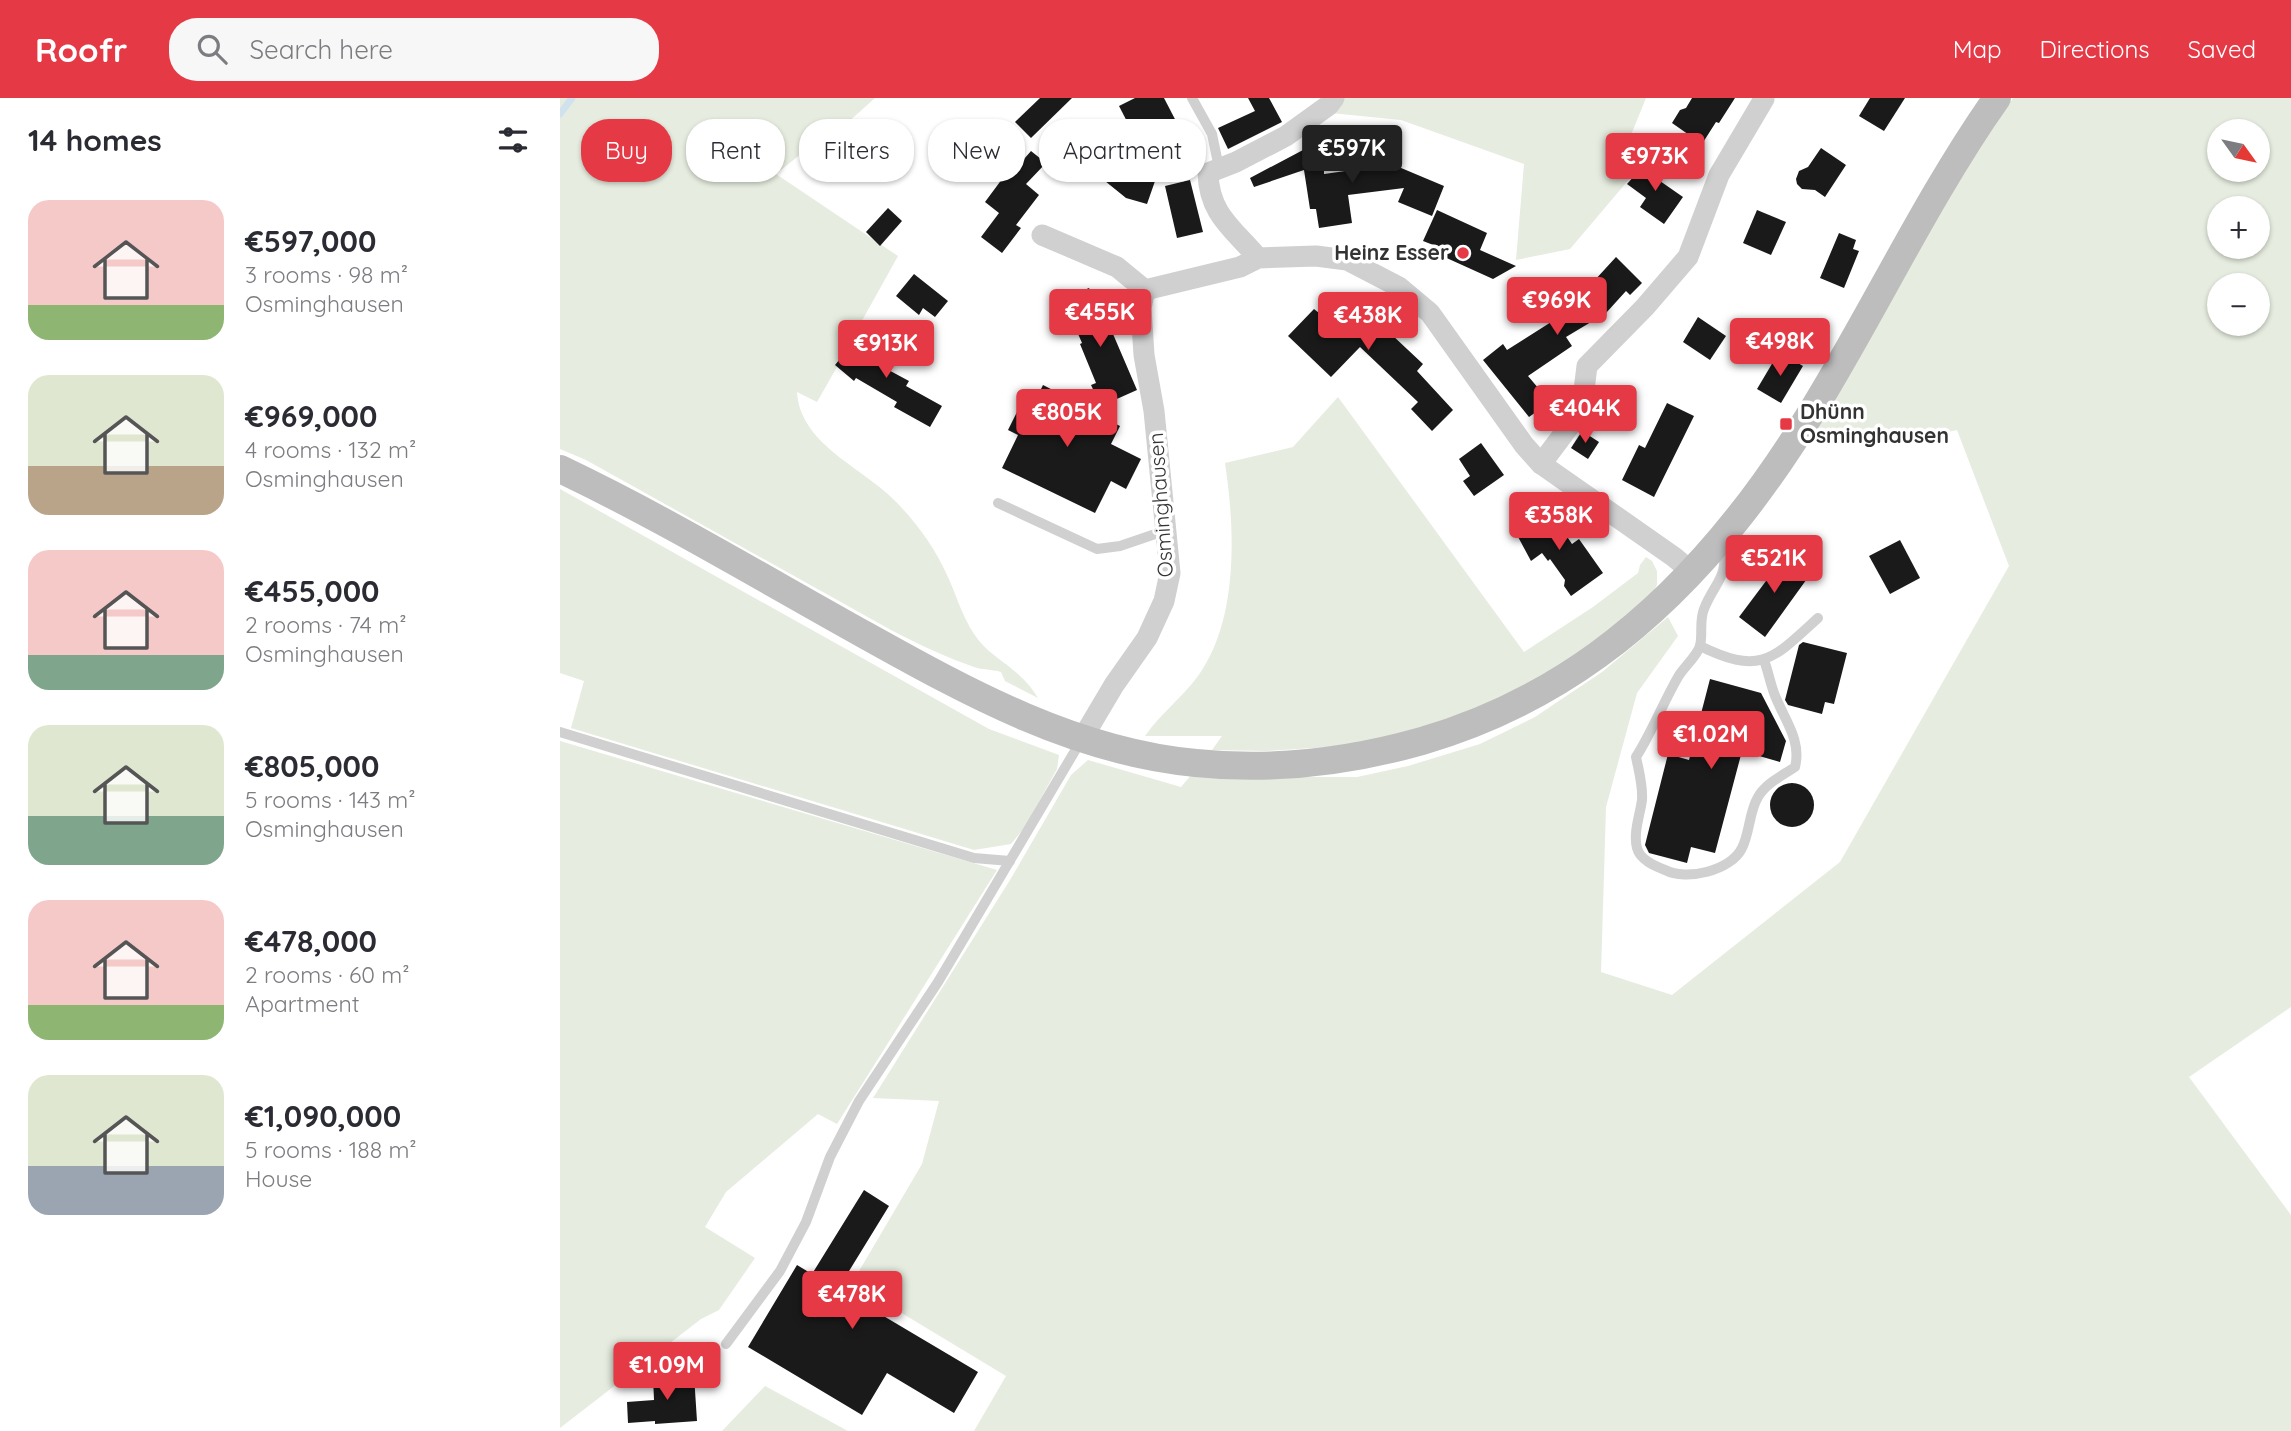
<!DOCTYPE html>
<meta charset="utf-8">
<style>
:root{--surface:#fff;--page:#f7f7f7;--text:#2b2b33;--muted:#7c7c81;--accent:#e63946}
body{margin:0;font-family:Quicksand,sans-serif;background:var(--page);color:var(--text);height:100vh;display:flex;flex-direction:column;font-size:26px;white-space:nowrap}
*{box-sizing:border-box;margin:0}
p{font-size:23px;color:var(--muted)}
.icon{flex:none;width:38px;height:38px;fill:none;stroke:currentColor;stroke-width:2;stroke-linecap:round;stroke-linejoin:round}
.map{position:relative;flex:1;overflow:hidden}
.sheet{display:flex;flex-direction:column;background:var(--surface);width:560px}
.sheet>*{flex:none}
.guide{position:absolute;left:21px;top:21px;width:665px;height:63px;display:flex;gap:14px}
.needle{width:46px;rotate:123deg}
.fabs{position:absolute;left:1647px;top:21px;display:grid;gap:14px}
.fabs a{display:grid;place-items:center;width:63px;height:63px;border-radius:50%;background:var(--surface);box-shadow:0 2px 5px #0004;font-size:35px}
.price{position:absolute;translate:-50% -60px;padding:0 16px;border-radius:7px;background:var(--accent);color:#fff;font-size:23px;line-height:46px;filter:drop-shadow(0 2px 4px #0008)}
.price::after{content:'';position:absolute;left:50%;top:42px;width:21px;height:16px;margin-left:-10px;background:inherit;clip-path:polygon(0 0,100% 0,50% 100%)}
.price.on{background:#222;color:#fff}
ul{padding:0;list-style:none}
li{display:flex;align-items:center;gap:21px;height:175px;padding:0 28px}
li span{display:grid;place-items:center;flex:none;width:196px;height:140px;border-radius:21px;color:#555}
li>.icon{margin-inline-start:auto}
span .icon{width:84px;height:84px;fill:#fffc;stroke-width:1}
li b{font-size:30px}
h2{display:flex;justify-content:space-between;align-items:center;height:84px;padding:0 28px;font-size:30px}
.tag{padding:0 24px;border-radius:28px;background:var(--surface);box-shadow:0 2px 5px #0004;font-size:24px;line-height:63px}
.tag.on{background:var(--accent);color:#fff}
header{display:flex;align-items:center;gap:42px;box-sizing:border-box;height:98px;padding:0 35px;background:var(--accent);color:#fff}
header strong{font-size:33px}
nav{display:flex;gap:38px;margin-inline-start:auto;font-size:24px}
.search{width:490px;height:63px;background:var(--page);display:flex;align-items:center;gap:18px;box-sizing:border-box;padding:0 24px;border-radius:28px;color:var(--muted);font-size:26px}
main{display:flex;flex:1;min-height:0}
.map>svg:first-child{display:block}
</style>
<header>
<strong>Roofr</strong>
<div class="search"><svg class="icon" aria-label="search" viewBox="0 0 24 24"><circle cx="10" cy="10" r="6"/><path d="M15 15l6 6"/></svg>Search here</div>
<nav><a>Map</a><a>Directions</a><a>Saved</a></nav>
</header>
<main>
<section class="sheet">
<h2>14 homes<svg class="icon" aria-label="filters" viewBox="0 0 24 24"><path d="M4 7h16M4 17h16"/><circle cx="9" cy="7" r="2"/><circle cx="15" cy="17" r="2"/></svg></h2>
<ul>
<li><span style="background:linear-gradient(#f6c9c9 75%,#8fb573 0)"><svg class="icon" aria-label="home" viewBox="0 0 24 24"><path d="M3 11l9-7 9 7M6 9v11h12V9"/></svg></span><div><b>€597,000</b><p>3 rooms · 98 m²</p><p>Osminghausen</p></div></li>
<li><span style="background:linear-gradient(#dfe7d0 65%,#b9a48a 0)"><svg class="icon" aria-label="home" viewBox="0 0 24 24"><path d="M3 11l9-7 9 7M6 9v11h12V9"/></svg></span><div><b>€969,000</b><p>4 rooms · 132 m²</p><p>Osminghausen</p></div></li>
<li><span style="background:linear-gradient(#f6c9c9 75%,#7fa58c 0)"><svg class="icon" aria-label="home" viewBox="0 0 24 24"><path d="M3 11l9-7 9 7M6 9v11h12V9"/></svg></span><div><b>€455,000</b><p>2 rooms · 74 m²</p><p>Osminghausen</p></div></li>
<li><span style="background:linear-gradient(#dfe7d0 65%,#7fa58c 0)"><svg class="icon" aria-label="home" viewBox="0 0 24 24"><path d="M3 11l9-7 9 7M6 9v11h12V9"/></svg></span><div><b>€805,000</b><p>5 rooms · 143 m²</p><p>Osminghausen</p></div></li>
<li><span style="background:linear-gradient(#f6c9c9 75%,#8fb573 0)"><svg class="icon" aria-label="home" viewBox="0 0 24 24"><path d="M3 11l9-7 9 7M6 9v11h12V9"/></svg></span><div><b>€478,000</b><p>2 rooms · 60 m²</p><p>Apartment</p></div></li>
<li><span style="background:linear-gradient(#dfe7d0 65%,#9aa5b1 0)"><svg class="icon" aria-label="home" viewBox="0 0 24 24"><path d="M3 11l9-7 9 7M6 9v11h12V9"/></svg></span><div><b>€1,090,000</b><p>5 rooms · 188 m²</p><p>House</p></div></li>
</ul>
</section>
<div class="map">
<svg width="1731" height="1333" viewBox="0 0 1731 1333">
<rect width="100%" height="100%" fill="#fff"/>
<g fill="#e6ecdf" fill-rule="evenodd">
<path d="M0 0H315L285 27 247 51 216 76 338 158 284 255 275 266 277 269 257 304 237 294C240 345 299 368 331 399 354 421 374 448 387 477 396 496 402 518 414 536 427 556 445 563 461 579 468 585 473 592 478 600L445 583 441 574C431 571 423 572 414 569 385 559 358 546 331 532L26 362 0 351Z"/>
<polygon points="781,0 1086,0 1071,37 1093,53 1010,151 956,162 964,66 841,22 771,15"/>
<path d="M1453 0H1731V909L1629 979 1731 1117V1333H414L446 1278 292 1185 362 1066 379 1003 313 1000 450 782 511 677 528 662 621 689 632 676 722 679H797L848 668 920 646 975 619 1042 574 1108 519 1118 538 1077 595 1046 709 1041 874 1112 897 1280 764 1449 468 1397 332 1333 346H1244L1402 78ZM1659 33H1698V72H1659ZM1659 110H1698V149H1659ZM1659 187H1698V226H1659Z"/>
<path d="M778 299 964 554 1033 509 1078 475 1080 467 1086 459 1092 463 1097 473V487L1083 509 988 577 927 606 840 640 769 649 707 653 652 652 662 638H585C600 616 622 600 638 578 679 521 675 431 665 365L733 349Z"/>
<polygon points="0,391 429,631 499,657 497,671 465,729 451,746 414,752 11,630 24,583 0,575"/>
<polygon points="0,643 437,772 277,1026 258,1016 166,1094 145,1129 195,1160 159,1212 141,1221 0,1330"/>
<polygon points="205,1288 288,1333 162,1333"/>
</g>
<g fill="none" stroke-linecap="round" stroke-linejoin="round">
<polyline stroke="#cfe2ee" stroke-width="7" points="0,16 12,0"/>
</g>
<g fill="#1a1a1a">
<polygon points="480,0 512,0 471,40 455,24"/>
<polygon points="575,0 604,0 618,27 586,42 575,39 559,8"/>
<polygon points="688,0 709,0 722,24 668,51 658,30 695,13"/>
<polygon points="1132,0 1175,0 1159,25 1156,24 1142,46 1112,25 1120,12 1126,10"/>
<polygon points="1310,0 1345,0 1324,33 1299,18"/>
<polygon points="760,43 758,66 764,66 764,76 814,69 813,61 832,58 834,67 884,88 872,118 838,104 844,90 788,97 792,125 759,130 756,111 750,111 744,72 694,89 690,80"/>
<polygon points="1261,50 1286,67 1265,99 1255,92 1242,91 1237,86 1236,81 1239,73 1248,69"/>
<polygon points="471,53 486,65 466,86 479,97 456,127 461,130 442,155 421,139 439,115 425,104 448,73 452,75"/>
<polygon points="544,53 564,69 570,55 601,66 587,106 566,100 529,70"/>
<polygon points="1086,65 1103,77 1100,83 1123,99 1104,126 1080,109 1086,100 1067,86"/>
<polygon points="630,82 643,134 617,140 605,88"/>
<polygon points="328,110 342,123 320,148 306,134"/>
<polygon points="877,112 927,135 920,152 956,168 933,181 880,157 881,150 863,143"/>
<polygon points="1197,112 1226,124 1211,157 1183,145"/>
<polygon points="1279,135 1296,142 1293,151 1299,153 1284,190 1260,180"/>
<polygon points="1056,159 1082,185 1070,197 1066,193 1046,215 1006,239 1012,248 968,278 990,304 969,319 923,262 943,246 947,252 1029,200 1023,195"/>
<polygon points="354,176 388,203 375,219 363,210 359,217 336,198"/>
<polygon points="529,190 551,236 553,236 577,292 541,308 531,287 536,285 520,246 522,245 503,201"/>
<polygon points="778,195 812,225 825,212 841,226 831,236 863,266 857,273 893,312 872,333 851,311 858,304 800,249 771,279 728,238 754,211 759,215"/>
<polygon points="1138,219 1166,238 1150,262 1123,244"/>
<polygon points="302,233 321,249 310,262 349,283 346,288 382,308 370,329 334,309 337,304 296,280 294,283 275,267"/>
<polygon points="1219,254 1243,268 1221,305 1197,291"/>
<polygon points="483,287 532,312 529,313 560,328 551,346 581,361 566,391 551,383 535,415 442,370 458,337 448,332 468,292 478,297"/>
<polygon points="1107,305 1134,318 1094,399 1062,382 1079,347 1085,350"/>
<polygon points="1022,333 1039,344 1028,361 1011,350"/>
<polygon points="921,345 944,377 914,398 903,383 910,378 899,361"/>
<polygon points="985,414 996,430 1000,428 1012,446 1019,441 1043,475 1011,498 1004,488 1005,482 990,461 988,463 982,455 971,463 956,435 963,430 961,427 976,417 978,420"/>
<polygon points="1340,442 1360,480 1330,496 1309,458"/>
<polygon points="1217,455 1249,478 1205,539 1179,519 1209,479 1203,475"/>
<polygon points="1243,544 1287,555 1274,606 1265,604 1262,616 1228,607 1225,602 1239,547"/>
<polygon points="1150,581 1201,595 1226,643 1220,664 1182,653 1155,755 1131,749 1127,765 1089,755 1085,747 1108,656 1129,662"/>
<circle cx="1232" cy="707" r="22"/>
<polygon points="304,1092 329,1108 278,1191 418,1274 394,1315 327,1275 302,1317 188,1249 237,1167 252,1176"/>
<polygon points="134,1277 137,1323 95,1326 95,1323 68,1325 67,1304 94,1302 93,1279"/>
</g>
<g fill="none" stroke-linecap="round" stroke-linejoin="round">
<g stroke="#d0d0d0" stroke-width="10">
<polyline points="632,0 652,36 659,70"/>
<path d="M518 38C562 42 609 54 648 75"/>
<polyline points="438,405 537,451 560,448 607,432"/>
<path d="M1163 446C1169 481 1155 483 1144 511 1139 523 1143 536 1140 548 1137 558 1124 569 1118 579 1103 605 1092 634 1076 659 1079 674 1083 687 1082 702 1080 717 1073 735 1077 750 1080 762 1095 768 1105 772 1126 783 1171 773 1182 750 1190 734 1189 714 1198 699 1206 685 1222 678 1235 669 1242 641 1223 620 1214 595 1210 584 1208 573 1204 562"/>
<path d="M1140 548C1201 578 1213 561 1258 520"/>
<polyline points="0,634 414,760 450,763"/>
<polyline points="166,1246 220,1173 246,1124 270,1059 299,1003 378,884 522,641"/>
</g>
<g stroke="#d0d0d0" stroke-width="21">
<polyline points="482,137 557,169 585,192"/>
<path d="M698 160C674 131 649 117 648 75L676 64 726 38 769 7 774 0"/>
<polyline points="981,366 1008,330 1023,300 1027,268 1085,209 1128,159 1159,77 1204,1"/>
<polyline points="522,641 554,587 587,540 604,503 610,475 594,313 584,257 581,210 585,192 680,169 698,160 756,158 787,162 839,189 870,215 964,347 981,366 1114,459 1132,474"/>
</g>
<path stroke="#bdbdbd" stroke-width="28" d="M0 371C105 421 204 481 305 537 409 595 516 654 636 665 713 673 788 664 862 643 993 605 1094 526 1178 420 1281 291 1342 135 1437 0"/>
</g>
<g fill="#e63946" stroke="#fff" stroke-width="2.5">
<circle cx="903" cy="155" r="7"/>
<rect x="1219" y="319" width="14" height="14" rx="3.5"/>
</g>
<g text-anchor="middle" stroke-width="7" stroke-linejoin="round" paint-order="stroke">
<g font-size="21" font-weight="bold" fill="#333" stroke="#fff" text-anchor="end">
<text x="889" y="162">Heinz Esser</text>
<text x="1240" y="321" text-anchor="start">Dhünn<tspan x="1240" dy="24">Osminghausen</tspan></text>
</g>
<g font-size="21" fill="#333" stroke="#fff">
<text transform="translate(601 407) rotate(-94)" y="7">Osminghausen</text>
</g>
</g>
</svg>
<div class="fabs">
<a><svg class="needle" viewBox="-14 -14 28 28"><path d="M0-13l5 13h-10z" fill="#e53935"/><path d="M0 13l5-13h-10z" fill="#7c7c81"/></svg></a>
<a>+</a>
<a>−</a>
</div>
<b class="price on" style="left:792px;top:87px">€597K</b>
<b class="price" style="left:1095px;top:95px">€973K</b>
<b class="price" style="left:997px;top:239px">€969K</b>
<b class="price" style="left:540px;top:251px">€455K</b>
<b class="price" style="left:808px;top:254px">€438K</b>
<b class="price" style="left:1220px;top:280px">€498K</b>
<b class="price" style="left:326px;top:282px">€913K</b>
<b class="price" style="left:1025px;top:347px">€404K</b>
<b class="price" style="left:507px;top:351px">€805K</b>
<b class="price" style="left:999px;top:454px">€358K</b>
<b class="price" style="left:1214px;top:497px">€521K</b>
<b class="price" style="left:1151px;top:673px">€1.02M</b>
<b class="price" style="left:292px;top:1233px">€478K</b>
<b class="price" style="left:107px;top:1304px">€1.09M</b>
<div class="guide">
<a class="tag on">Buy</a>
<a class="tag">Rent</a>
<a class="tag">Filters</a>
<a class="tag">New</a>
<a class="tag">Apartment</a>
</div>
</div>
</main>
